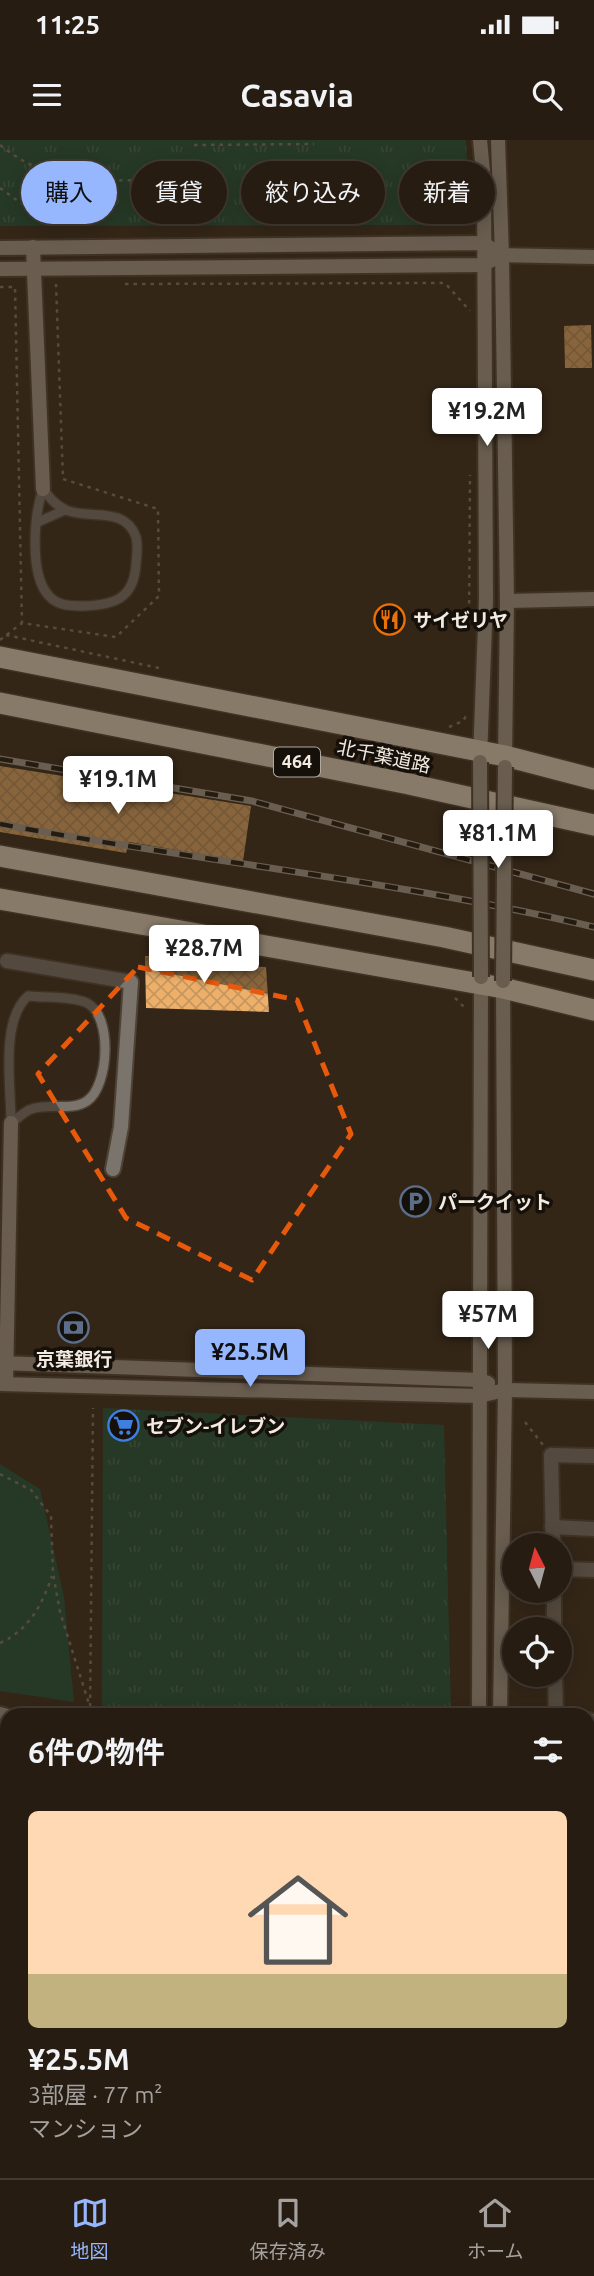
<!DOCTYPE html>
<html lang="ja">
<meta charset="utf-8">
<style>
:root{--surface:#261c12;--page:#322920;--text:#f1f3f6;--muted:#a4a19f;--line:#423a32;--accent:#96b6fd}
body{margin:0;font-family:Ubuntu,"Noto Sans JP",sans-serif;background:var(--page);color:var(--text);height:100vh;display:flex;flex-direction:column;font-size:26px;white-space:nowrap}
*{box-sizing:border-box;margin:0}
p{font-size:23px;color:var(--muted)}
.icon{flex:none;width:38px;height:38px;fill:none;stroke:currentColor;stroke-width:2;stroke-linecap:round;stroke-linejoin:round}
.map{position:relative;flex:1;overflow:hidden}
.side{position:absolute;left:0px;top:1568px;width:595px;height:471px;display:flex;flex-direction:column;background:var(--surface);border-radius:21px 21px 0 0;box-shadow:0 4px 18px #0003,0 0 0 2px var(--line)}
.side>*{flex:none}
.banner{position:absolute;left:21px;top:21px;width:553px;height:63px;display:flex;gap:14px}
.needle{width:46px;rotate:354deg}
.buttons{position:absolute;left:502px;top:1393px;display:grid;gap:14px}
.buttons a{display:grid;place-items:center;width:70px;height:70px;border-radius:50%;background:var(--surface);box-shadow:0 4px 18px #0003,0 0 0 2px var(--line);font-size:35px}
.price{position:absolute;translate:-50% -60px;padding:0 16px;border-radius:7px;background:#fff;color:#222;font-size:23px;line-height:46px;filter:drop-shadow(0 2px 4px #0008)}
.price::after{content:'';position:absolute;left:50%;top:42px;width:21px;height:16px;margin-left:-10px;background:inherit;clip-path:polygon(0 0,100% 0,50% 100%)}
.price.active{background:var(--accent);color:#111}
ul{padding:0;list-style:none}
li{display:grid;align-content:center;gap:14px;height:371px;padding:0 28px}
li span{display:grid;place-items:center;height:217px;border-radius:10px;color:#555}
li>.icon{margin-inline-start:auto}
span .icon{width:126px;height:126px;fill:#fffc;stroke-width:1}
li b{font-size:30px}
h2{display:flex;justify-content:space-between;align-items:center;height:84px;padding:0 28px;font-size:30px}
.tag{padding:0 24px;border-radius:32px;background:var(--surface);box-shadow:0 4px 18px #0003,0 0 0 2px var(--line);font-size:24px;line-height:63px}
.tag.active{background:var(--accent);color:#111}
.status{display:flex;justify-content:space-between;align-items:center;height:49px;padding:0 35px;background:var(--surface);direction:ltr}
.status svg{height:19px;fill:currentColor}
header{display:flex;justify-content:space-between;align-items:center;height:91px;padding:0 28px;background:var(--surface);font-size:32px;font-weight:700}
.menu{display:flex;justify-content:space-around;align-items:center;height:98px;border-top:2px solid var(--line);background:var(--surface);font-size:19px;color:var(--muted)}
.menu a{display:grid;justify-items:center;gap:4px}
.menu .active{color:var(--accent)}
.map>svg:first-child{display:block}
</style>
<div class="status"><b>11:25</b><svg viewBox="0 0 49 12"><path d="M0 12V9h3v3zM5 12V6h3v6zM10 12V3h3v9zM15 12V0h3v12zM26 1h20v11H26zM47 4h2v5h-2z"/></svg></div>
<header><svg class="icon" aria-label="menu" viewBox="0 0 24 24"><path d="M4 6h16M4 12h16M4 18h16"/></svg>Casavia<svg class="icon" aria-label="search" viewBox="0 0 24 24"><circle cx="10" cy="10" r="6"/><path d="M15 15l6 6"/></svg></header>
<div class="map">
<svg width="594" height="2038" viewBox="0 0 594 2038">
<defs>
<pattern id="park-tufts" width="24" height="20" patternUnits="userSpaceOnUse" patternTransform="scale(1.75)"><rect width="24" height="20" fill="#175038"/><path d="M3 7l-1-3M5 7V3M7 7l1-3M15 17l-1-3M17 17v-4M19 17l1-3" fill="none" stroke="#396954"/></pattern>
<pattern id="building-cross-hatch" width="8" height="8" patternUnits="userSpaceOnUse" patternTransform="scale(1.75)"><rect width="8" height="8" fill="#eeb069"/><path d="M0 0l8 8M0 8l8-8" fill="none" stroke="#c59660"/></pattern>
</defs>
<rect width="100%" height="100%" fill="#332618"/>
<polygon fill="#175038" points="0,1324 40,1349 64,1457 74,1562 0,1551"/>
<g fill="url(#park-tufts)">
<polygon points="0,0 466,0 468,54 436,85 0,86"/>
<polygon points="103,1268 444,1285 451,1575 117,1575 102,1572"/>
</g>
<g fill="url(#building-cross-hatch)">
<polygon points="591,185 592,228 565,228 564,186"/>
<polygon points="0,626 251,666 243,721 129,702 126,713 0,692"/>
<polygon points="145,816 216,816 217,826 266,827 269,872 146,868"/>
</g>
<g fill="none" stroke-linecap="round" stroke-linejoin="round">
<defs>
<g id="lane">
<path d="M43 349C50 358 55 365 66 370 88 380 125 365 136 397 138 405 137 416 136 424 134 458 115 465 84 466 71 466 58 466 49 456 29 435 34 375 43 349Z"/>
<polyline points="38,382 65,370"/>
<path d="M28 856C45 858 72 856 87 863 113 876 109 946 87 961 71 972 46 962 29 970 23 973 17 979 11 983 11 945 0 881 28 856Z"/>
<polyline points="0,1634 7,1601"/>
<polyline points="0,1863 7,1863"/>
</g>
<g id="street">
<polyline points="7,821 131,842 121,987 113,1029"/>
<polyline points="552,1387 594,1389"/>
<polyline points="553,1405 551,1315 594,1316"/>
<polyline points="560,1429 594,1430"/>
<polyline points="554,1451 554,1489"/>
<polyline points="555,1535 556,1575"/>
<polyline points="588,1580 594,1581"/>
<polyline points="588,1704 594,1704"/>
<polyline points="588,1844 594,1844"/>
<polyline points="588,1912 594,1912"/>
<polyline points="505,2032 524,2038"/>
<polyline points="80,2038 84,2032"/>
<polyline points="413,2038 418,2032"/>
</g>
<g id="secondary">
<polyline points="498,0 502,115 507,461 505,621"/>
<polyline points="33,107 43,349"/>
<polyline points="0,108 482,103 491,108"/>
<polyline points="0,129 482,125 502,115 594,117"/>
<polyline points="507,461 594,459"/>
<polyline points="480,618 486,459 484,42 480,0"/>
<polyline points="0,1223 480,1240 488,1243"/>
<polyline points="0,1244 479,1256 505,1250 594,1252"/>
<polyline points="6,1244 11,983"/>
<polyline points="0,1574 7,1576"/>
<polyline points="479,1575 481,838"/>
<polyline points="500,1575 505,1250 503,841"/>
<polyline points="588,1644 594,1644"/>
<polyline points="0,1968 7,1968"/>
<polyline points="588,1969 594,1969"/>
<polyline points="0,1991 7,1991"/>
<polyline points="588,1991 594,1991"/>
</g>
<g id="highway">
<polyline points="0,517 505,616 594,639"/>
<polyline points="0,563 409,644 594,685"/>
<polyline points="0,716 444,797 594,830"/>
<polyline points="0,759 503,848 594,870"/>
</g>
</defs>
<use href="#lane" stroke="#4e4234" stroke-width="12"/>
<use href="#street" stroke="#4e4234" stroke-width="18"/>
<use href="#secondary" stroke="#4e4234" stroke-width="18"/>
<use href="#highway" stroke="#4e4234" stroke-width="24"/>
<g stroke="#83786c" stroke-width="2.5" stroke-dasharray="3.5 5" stroke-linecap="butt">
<path d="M0 5C54 47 91 40 156 40"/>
<polyline points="194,5 314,4"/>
<polyline points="0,48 53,86"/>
<polyline points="125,144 445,143 470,171"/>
<polyline points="0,147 15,147 22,483 116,497 159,456 158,369 63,339 56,144"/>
<polyline points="469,489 470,335"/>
<polyline points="6,495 159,528"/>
<polyline points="0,500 22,483"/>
<polyline points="449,587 463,581 466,576"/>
<polyline points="455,858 465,868"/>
<polyline points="525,1282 543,1305"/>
<polyline points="0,1334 31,1350 51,1376 53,1433 60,1472 89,1564"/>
<path d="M0 1503C29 1490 42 1465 52 1436"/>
<polyline points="90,1575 93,1268"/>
</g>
<use href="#lane" stroke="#7a746d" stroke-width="9"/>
<use href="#street" stroke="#7a746d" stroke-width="14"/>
<use href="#secondary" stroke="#a99f93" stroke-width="14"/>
<use href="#highway" stroke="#eedfcc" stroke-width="21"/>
<defs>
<g id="rail">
<polyline points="0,619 252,661 594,754"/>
<path d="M0 684C197 721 399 741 594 787"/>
</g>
</defs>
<use href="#rail" stroke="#ada397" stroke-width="7"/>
<use href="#rail" stroke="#16100a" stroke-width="4.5" stroke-dasharray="13" stroke-linecap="butt"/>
<defs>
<g id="secondary-bridge">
<polyline points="480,622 481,837"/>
<polyline points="503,841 505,627"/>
</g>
</defs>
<use href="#secondary-bridge" stroke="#4e4234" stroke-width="18" stroke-linecap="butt"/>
<use href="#secondary-bridge" stroke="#a99f93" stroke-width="14"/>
</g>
<path d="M0 0H594V2038H0ZM138 827 297 860 351 994 252 1140 126 1078 38 934Z" fill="#332618" fill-opacity=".55" fill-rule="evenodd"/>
<path fill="none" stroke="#e8590c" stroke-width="5" stroke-dasharray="14 9" stroke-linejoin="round" d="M138 827 297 860 351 994 252 1140 126 1078 38 934Z"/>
<defs>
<symbol id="restaurant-ring" viewBox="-11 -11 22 22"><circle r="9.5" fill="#16100a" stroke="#e8710a" stroke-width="1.5"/><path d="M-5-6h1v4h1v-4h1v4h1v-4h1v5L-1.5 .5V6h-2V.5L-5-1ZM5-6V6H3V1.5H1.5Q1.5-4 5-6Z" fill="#e8710a"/></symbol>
<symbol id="parking-ring" viewBox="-11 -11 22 22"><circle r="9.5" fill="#16100a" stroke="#5c6f8a" stroke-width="1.5"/><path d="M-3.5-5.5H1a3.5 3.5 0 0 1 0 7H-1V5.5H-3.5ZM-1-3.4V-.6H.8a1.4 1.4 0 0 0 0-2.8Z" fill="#5c6f8a"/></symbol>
<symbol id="bank-ring" viewBox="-11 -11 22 22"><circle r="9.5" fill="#16100a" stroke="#5c6f8a" stroke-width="1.5"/><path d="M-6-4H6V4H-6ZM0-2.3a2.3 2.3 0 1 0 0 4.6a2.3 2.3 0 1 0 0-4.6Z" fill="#5c6f8a"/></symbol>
<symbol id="supermarket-ring" viewBox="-11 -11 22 22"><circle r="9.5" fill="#16100a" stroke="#3f7fe0" stroke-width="1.5"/><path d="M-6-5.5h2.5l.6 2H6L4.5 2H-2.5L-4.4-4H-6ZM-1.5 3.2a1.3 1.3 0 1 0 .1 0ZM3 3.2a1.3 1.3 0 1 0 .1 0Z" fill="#3f7fe0"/></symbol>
</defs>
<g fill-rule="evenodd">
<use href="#restaurant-ring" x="372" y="462" width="35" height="35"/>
<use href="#parking-ring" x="398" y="1044" width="35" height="35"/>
<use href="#bank-ring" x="56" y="1170" width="35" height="35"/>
<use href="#supermarket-ring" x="106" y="1268" width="35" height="35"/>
</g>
<g text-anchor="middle" stroke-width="7" stroke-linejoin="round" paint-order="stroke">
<rect fill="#16100a" stroke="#b1a9a0" stroke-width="2" x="274" y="607.5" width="46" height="29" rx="5"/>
<g font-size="18" font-weight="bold" fill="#f3ebe1">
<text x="297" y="628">464</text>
</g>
<g font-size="19" font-weight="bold" fill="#f3ebe1" stroke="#16100a" text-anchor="start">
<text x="413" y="487">サイゼリヤ</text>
<text x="438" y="1069">パークイット</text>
<text x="74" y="1226" text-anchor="middle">京葉銀行</text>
<text x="146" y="1293">セブン-イレブン</text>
</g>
<g font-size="19" fill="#f3ebe1" stroke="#16100a">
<text transform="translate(384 616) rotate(12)" y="7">北千葉道路</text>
</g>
</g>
</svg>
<div class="buttons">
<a><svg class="needle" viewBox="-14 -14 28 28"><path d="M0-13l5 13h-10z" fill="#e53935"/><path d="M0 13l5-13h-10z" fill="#a4a19f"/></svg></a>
<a><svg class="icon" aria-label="locate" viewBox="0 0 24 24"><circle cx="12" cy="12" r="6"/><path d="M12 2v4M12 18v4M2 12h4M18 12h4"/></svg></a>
</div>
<b class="price" style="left:487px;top:308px">¥19.2M</b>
<b class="price" style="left:118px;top:676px">¥19.1M</b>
<b class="price" style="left:498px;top:730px">¥81.1M</b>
<b class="price" style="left:204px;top:845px">¥28.7M</b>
<b class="price" style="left:488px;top:1211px">¥57M</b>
<b class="price active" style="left:250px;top:1249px">¥25.5M</b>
<div class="banner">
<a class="tag active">購入</a>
<a class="tag">賃貸</a>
<a class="tag">絞り込み</a>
<a class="tag">新着</a>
</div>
<section class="side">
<h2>6件の物件<svg class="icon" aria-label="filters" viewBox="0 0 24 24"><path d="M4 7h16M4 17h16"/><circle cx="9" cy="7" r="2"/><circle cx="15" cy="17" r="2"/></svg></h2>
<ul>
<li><span style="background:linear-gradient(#ffd9b3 75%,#c2b280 0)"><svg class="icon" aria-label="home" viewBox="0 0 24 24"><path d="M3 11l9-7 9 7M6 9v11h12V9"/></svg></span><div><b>¥25.5M</b><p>3部屋 · 77 m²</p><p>マンション</p></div></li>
</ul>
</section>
</div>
<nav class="menu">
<a class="active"><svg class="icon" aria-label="map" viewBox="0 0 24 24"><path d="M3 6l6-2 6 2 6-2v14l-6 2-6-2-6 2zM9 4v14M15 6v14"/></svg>地図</a>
<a><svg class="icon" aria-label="saved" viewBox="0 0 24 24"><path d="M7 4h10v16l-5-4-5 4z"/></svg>保存済み</a>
<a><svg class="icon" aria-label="home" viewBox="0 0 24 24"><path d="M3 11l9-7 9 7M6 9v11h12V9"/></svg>ホーム</a>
</nav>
